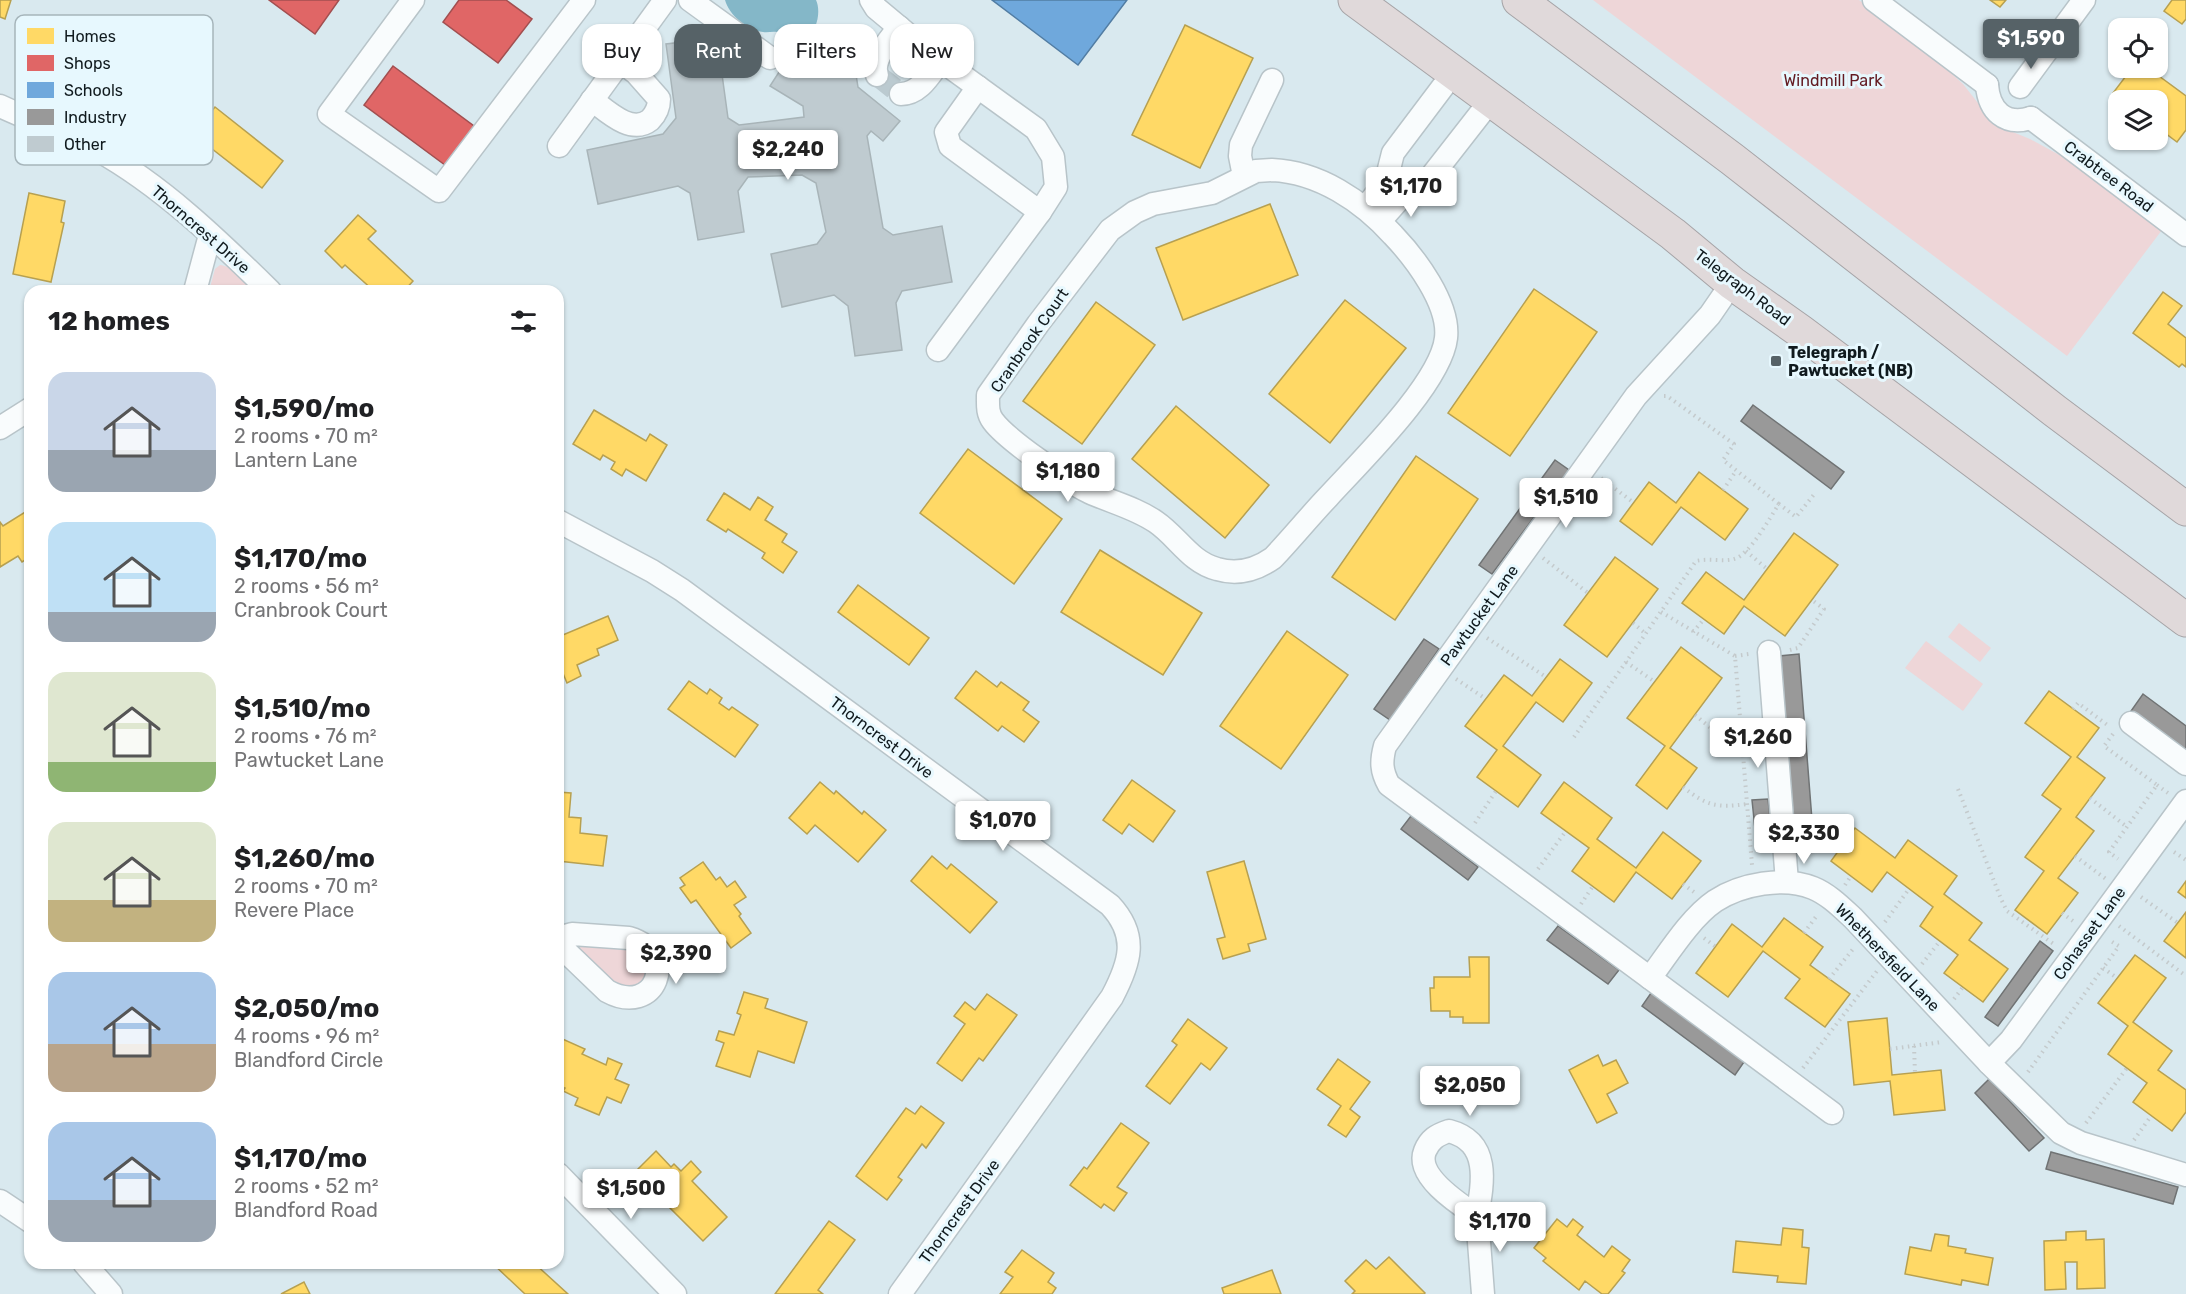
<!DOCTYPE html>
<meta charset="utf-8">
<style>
:root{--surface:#fff;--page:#f6f6f6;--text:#202124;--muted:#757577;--accent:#566267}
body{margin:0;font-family:Rubik,sans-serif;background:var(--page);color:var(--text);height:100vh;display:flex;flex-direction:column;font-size:22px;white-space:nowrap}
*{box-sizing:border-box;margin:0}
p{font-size:20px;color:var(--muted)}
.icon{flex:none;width:33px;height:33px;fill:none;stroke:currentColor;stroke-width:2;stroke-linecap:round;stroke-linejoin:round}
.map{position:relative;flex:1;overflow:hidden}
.details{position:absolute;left:24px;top:285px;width:540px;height:984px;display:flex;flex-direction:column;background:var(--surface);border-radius:18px;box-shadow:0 2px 4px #0004}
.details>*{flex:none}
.top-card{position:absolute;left:582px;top:24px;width:570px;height:54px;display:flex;gap:12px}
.controls{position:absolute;left:2108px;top:18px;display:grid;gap:12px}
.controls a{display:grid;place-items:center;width:60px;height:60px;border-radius:12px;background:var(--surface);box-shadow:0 2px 4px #0004;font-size:30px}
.price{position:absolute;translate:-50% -51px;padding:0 14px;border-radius:6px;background:#fff;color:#222;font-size:20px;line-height:39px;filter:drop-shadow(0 2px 3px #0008)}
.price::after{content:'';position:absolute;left:50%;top:36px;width:18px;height:14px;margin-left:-9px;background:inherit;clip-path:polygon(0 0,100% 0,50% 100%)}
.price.active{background:var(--accent);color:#fff}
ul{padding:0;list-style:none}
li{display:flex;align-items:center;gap:18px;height:150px;padding:0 24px}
li span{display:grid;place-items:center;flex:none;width:168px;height:120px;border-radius:18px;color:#555}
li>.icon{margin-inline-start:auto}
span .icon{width:72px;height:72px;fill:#fffc;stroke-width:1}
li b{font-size:26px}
h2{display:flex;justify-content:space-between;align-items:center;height:72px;padding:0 24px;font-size:26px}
.tag{padding:0 21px;border-radius:18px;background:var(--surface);box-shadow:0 2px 4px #0004;font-size:21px;line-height:54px}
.tag.active{background:var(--accent);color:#fff}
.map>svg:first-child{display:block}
</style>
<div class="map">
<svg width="2186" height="1294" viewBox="0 0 2186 1294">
<rect width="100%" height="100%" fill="#d9e9ef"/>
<g fill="#eed6d8">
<polygon points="1593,0 1859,0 1927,51 1963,84 1989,117 2003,128 2030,139 2065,158 2162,230 2067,356"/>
<path d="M220 265C231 266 247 280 249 291H209L215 269Z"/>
<polygon points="1959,623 1991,648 1980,662 1948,637"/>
<polygon points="1926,641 1983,684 1963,711 1905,668"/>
<polygon points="574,944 633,949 650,969 640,987 614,985"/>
</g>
<path fill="#84b7c8" d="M725 0H816C821 10 818 33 804 37 794 39 786 33 777 32 772 31 768 33 763 32 747 30 729 15 725 0Z"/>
<g fill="#ffd966" stroke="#b7a050" stroke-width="1.5">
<polygon points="0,0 11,0 5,19 0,17"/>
<polygon points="1990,0 2006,0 2000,7"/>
<polygon points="2172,0 2186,0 2186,19 2182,24 2164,11"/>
<polygon points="1185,25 1253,58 1200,168 1132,135"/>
<polygon points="2132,68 2148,68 2186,96 2186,130 2177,142 2157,127 2157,100 2123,100 2113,93"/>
<polygon points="215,107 283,161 262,188 193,134"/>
<polygon points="29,193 65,201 61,222 64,223 51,282 13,274"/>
<polygon points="1270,204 1298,275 1183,320 1156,248"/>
<polygon points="358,215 376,231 368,239 413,281 404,291 374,291 345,265 342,268 325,251"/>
<polygon points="1534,289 1597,332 1510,456 1448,413"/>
<polygon points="2163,292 2182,306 2168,324 2186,338 2186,367 2182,364 2179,367 2133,333"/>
<polygon points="1345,300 1406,348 1330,443 1269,394"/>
<polygon points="1096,302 1155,345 1082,444 1023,401"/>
<polygon points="1176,406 1269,485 1225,538 1132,459"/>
<polygon points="594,410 646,441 650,434 667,445 646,481 626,469 622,476 611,469 615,462 603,455 600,460 573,444"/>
<polygon points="968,449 1062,519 1014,584 920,513"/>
<polygon points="1416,456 1478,499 1395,620 1332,577"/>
<polygon points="1699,472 1748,509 1725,540 1681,507 1652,545 1620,521 1649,482 1676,503"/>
<polygon points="724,493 750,510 758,497 773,507 765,520 787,534 782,542 797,552 783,573 762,558 765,553 728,529 726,532 707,520"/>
<polygon points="30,509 30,557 22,562 18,556 0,567 0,522 3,526"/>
<polygon points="1794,533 1838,565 1785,636 1744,606 1724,634 1682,603 1706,572 1744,600"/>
<polygon points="1100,550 1202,613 1163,675 1061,612"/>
<polygon points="1615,557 1658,589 1607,657 1564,625"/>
<polygon points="858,585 929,638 909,665 838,612"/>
<polygon points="608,616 618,640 597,649 599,655 577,665 581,676 567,683 562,671 558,673 558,637"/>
<polygon points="1287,631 1348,675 1281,769 1220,726"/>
<polygon points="1681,647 1722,678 1670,748 1697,768 1667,809 1636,785 1665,746 1627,718"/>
<polygon points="1560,659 1592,683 1563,722 1536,702 1503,746 1541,775 1518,807 1477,777 1497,750 1465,726 1504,675 1532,696"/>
<polygon points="976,671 997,687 1001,682 1029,702 1023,710 1039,722 1024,742 1002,726 998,731 955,698"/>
<polygon points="689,681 707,694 710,689 722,698 719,703 729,710 732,707 758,725 735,757 668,709"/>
<polygon points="2049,691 2099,728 2077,757 2105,778 2076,817 2094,831 2058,878 2078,893 2047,934 2015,910 2044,871 2025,857 2061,809 2042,795 2071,757 2025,723"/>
<polygon points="1132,780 1175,811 1153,842 1129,824 1122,834 1103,820"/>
<polygon points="820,782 834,794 836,791 862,814 864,811 886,830 858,862 815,825 807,834 789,818"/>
<polygon points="1564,782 1612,818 1597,839 1636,868 1663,832 1701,861 1672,899 1636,872 1614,902 1572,871 1589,848 1541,813"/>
<polygon points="558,792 571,793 569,817 581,818 580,833 607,836 603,866 558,861"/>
<polygon points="1855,828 1895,858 1908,840 1957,876 1944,894 1982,923 1969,940 2008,969 1983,1002 1944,973 1958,955 1920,926 1933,907 1887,872 1872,892 1831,861"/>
<polygon points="932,856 947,869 951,864 997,902 970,933 911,881"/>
<polygon points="1244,861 1266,939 1248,944 1250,951 1223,959 1217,939 1225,937 1207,872"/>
<polygon points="703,862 716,880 720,877 727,887 735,881 746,897 734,905 741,914 739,916 751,933 731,948 696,900 691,903 680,888 685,885 680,878"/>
<polygon points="2186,881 2186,898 2178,892"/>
<polygon points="2186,912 2186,958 2164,941"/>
<polygon points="1784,918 1823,947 1810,965 1850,994 1825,1027 1785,998 1800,979 1763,951 1728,997 1696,973 1732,924 1762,947"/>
<polygon points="2135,955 2166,978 2133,1022 2172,1051 2158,1070 2186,1090 2186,1112 2172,1131 2133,1102 2147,1083 2108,1054 2128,1026 2098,1003"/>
<polygon points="1469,957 1489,957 1489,1023 1463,1023 1463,1017 1450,1017 1450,1011 1431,1011 1430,988 1434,988 1434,977 1470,977"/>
<polygon points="744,992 768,999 765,1008 807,1022 794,1063 758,1051 750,1077 716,1066 724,1043 716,1040 719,1031 734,1035 741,1015 737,1013"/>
<polygon points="987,994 1017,1015 983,1061 979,1058 962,1081 937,1063 965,1024 954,1016 965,1002 975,1010"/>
<polygon points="1887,1018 1892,1075 1941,1070 1945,1110 1894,1115 1890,1081 1854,1085 1848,1022"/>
<polygon points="1188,1019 1227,1048 1210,1070 1201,1063 1170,1104 1146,1086 1177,1045 1172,1041"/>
<polygon points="558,1037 585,1049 582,1054 606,1065 608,1058 622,1064 615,1079 629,1085 621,1103 607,1097 599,1115 575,1105 578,1098 563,1091 565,1088 558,1085"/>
<polygon points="1598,1055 1603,1066 1616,1060 1628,1083 1607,1094 1617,1113 1597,1123 1569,1070"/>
<polygon points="1338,1059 1370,1082 1350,1109 1360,1117 1346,1137 1328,1125 1341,1106 1317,1089"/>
<polygon points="921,1106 944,1123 926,1148 922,1144 898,1177 902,1180 887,1200 856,1176 906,1108 915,1114"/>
<polygon points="1121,1123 1149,1143 1117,1187 1127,1193 1114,1211 1104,1204 1101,1208 1070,1185 1084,1167 1087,1169"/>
<polygon points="656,1151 671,1167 674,1164 681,1171 691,1161 701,1172 692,1181 727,1217 703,1241 667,1205 671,1202 638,1169"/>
<polygon points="1557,1219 1567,1227 1573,1219 1583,1227 1577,1235 1604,1257 1612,1246 1630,1260 1622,1271 1625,1273 1608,1294 1602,1294 1585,1281 1579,1290 1543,1261 1546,1258 1534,1248"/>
<polygon points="829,1221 855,1240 818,1290 823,1294 775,1294"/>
<polygon points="1783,1228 1803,1230 1802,1247 1809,1248 1806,1284 1777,1282 1778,1276 1733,1272 1736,1241 1781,1245"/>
<polygon points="2086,1231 2086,1240 2104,1239 2105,1288 2077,1289 2077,1262 2065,1262 2066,1289 2045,1290 2044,1241 2066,1240 2066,1232"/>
<polygon points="1935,1234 1949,1236 1948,1246 1966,1249 1965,1253 1993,1258 1988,1285 1962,1280 1961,1285 1905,1274 1910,1247 1931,1251"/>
<polygon points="1022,1250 1054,1273 1048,1282 1056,1288 1052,1294 1000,1294 1013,1277 1005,1272"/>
<polygon points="1389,1257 1425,1293 1424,1294 1352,1294 1355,1291 1345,1281 1366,1260 1376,1269"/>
<polygon points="492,1263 534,1263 568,1294 525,1294"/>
<polygon points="1272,1270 1281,1294 1224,1294 1222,1288"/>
<polygon points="304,1282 310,1294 281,1294"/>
</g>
<g fill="#e06666" stroke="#a24f50" stroke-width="1.5">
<polygon points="269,0 339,0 315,34"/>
<polygon points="459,0 506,0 532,19 498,63 443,22"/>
<polygon points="393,66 478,129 449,168 364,105"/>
</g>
<polygon fill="#6fa8dc" stroke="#527da3" stroke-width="1.5" points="992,0 1127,0 1078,65"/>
<g fill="#999" stroke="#707374" stroke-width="1.5">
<polygon points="1753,405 1844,472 1831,489 1741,421"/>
<polygon points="1555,460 1569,470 1492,574 1479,565"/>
<polygon points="1424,639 1439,649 1390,720 1374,709"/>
<polygon points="1799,654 1812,820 1792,822 1779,656"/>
<polygon points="2143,694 2186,726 2186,751 2131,711"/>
<polygon points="1768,799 1773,846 1757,848 1752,800"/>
<polygon points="1411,816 1478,867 1468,880 1401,829"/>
<polygon points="1558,926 1619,970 1608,984 1547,940"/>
<polygon points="2040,941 2053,951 1998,1026 1985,1017"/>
<polygon points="1651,993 1744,1062 1735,1075 1642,1006"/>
<polygon points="1989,1079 2044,1138 2029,1151 1975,1093"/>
<polygon points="2051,1152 2178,1187 2173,1204 2046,1169"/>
</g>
<polygon fill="#bfcbd0" stroke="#a8b4b8" stroke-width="1.5" points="717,38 728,118 739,125 804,117 803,106 770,86 792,52 851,43 858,87 900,121 883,141 871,131 867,136 883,228 893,235 942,226 952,282 902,291 896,303 902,350 855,356 848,306 834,295 782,307 771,254 817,244 826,232 816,183 802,175 748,177 738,191 744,232 698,240 690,193 678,186 598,204 587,150 663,134 676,118 666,44"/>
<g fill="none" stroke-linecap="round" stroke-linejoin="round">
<polyline stroke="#bbcad0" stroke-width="22" stroke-dasharray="22 11" stroke-linecap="butt" points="877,75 901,94"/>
<defs>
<g id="minor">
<polyline points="413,0 329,114 439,191 584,0"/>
<polyline points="690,0 770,58"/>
<polyline points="871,0 876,8 924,48 1036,129 1053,157 1056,187 1040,212 938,350"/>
<polyline points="1874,0 1987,85"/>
<path d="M1454 72 1393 153 1389 169C1398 184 1412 192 1427 182L1491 100"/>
<path d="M877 75C871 59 890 40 899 27"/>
<path d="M1987 85C1989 111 2005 126 2031 118"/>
<polyline points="978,87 946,132 950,146 1040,212"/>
<polyline points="2020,87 2084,0"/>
<path d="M901 94C920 94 930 74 941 60"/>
<path d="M592 100C607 111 631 135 650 120 656 114 659 107 659 99L636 73 620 61"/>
<path d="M0 106C32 121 65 132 96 149 161 185 217 239 270 291"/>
<polyline points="2031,118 2186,235"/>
<polyline points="559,146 665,0"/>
<path d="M1272 170C1319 172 1362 201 1393 235 1415 258 1450 304 1446 338 1441 383 1360 462 1328 497 1309 517 1292 538 1273 558 1256 570 1237 575 1217 569 1190 562 1178 537 1156 522 1136 508 1111 502 1089 492 1067 481 1007 440 993 421 987 413 988 405 988 395L1038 324 1110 230 1135 212 1153 204 1212 193 1256 171Z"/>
<polyline points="1244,176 1240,156 1241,145 1272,80"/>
<polyline points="1365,208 1392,174"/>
<polyline points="1380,221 1410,187"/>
<path d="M1732 283 1710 315 1636 396 1385 746C1381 761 1381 771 1389 785L1650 978C1668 954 1690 918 1715 901 1741 884 1784 876 1813 888 1828 894 1841 907 1853 918L1989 1063 2061 1133 2081 1143 2186 1175"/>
<polyline points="195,291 210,235"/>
<polyline points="0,428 30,409"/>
<path d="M558 521 652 571 682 590 1110 905C1139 936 1130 963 1112 997L900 1294"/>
<polyline points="1769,652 1787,882"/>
<polyline points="2131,723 2186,764"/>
<path d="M558 938 572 934 629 938C680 953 656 1018 607 991L558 944"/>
<polyline points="1650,978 1832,1113"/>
<polyline points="1989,1063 2011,1040 2186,801"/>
<path d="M1449 1131C1491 1142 1483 1183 1477 1216 1459 1204 1415 1176 1425 1151 1430 1139 1437 1135 1449 1131Z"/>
<polyline points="558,1174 675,1294"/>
<polyline points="0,1201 30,1221"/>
<polyline points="1477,1216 1483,1294"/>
<polyline points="84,1263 111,1294"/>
</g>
<g id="highway">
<polyline points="1355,0 1673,234 1732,283 1800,331 2186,620"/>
<polyline points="1519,0 1732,159 2055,411 2186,509"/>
</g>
</defs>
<use href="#minor" stroke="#b8c4c9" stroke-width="25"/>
<use href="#highway" stroke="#a6a4a7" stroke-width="35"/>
<g stroke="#c4cacc" stroke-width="4" stroke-dasharray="1.5 4.5" stroke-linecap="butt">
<polyline points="1664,396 1667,396 1734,444 1723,460 1779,504"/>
<polyline points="1601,478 1634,503"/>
<polyline points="1723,490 1736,471"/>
<polyline points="1746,551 1767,569"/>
<polyline points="1543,558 1588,593"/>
<polyline points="1661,612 1735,656 1752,865"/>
<polyline points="1633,623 1646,634"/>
<polyline points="1693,632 1704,619"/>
<polyline points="1487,638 1546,677"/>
<polyline points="1790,650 1798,648 1824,609 1812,600"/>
<polyline points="1735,656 1749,654"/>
<polyline points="1626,662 1655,682"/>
<polyline points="1456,679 1486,699"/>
<polyline points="2073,709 2078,703 2110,727"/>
<polyline points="1695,715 1712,729 1740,737"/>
<polyline points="2113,734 2104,746 2157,785 2109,852 2118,859"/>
<path d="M1574 737 1696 561C1709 558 1723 562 1734 559 1750 555 1770 517 1779 504L1796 517 1816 492"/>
<polyline points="2157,785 2168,793"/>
<path d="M1683 787C1707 806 1717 808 1747 804"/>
<polyline points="1958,789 2001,899 2007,911 2055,945"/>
<polyline points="2090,798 2127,827"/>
<polyline points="1475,823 1496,791"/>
<polyline points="2174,852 2186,860"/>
<polyline points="2075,856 2106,879"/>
<polyline points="1538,869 1566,831"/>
<polyline points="1683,884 1694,892"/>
<polyline points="1845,885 1851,876"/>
<polyline points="2141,897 2178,923"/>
<polyline points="1581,904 1593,886"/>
<polyline points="2062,913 2073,921"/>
<polyline points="1885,922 1909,889"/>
<polyline points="2119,926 2186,976"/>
<polyline points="1804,933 1818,914"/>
<polyline points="1704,938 1716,947"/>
<polyline points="1922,964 1940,941"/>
<polyline points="2103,968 2117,978"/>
<polyline points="1829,979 1853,949"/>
<polyline points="1954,999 1963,987"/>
<polyline points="1914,1046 1915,1073"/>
<polyline points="1890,1049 1942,1042"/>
<polyline points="1803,1068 1877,971"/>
<polyline points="2028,1072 2119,946 2109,940"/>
<polyline points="2086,1123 2127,1068"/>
<polyline points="2134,1140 2151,1116"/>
</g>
<use href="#minor" stroke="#f9fcfd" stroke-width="22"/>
<use href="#highway" stroke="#e0d9da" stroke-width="33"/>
</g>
<rect fill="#566267" stroke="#e7f8fe" stroke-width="2" x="1770" y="355" width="12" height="12" rx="3"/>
<g text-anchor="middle" stroke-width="6" stroke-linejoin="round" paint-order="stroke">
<g font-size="16" fill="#631a21" stroke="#e7f8fe">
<text x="1833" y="86">Windmill Park</text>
</g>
<g font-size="16" fill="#101a1e" stroke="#e7f8fe">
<text transform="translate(2109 176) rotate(37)" y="6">Crabtree Road</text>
<text transform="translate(201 229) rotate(41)" y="6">Thorncrest Drive</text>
<text transform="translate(1743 287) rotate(37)" y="6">Telegraph Road</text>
<text transform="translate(1029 340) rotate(-55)" y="6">Cranbrook Court</text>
<text transform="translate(1479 615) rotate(-54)" y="6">Pawtucket Lane</text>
<text transform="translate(882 737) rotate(37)" y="6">Thorncrest Drive</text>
<text transform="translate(2089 933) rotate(-54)" y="6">Cohasset Lane</text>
<text transform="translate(1888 957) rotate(46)" y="6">Whethersfield Lane</text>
<text transform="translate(959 1211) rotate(-54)" y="6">Thorncrest Drive</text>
</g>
<g font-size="16" font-weight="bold" fill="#101a1e" stroke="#e7f8fe" text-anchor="start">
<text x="1788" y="358">Telegraph /<tspan x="1788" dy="18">Pawtucket (NB)</tspan></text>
</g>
</g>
<rect x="15" y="15" width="198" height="150" rx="9" fill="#e7f8fe" stroke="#a6b5bb" stroke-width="1.5"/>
<rect x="27" y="28" width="27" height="16" fill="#ffd966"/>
<rect x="27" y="55" width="27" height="16" fill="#e06666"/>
<rect x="27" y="82" width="27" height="16" fill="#6fa8dc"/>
<rect x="27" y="109" width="27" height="16" fill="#999"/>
<rect x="27" y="136" width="27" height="16" fill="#bfcbd0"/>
<g font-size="16" fill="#101a1e">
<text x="64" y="42">Homes</text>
<text x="64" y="69">Shops</text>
<text x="64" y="96">Schools</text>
<text x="64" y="123">Industry</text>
<text x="64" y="150">Other</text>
</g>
</svg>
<div class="controls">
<a><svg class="icon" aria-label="locate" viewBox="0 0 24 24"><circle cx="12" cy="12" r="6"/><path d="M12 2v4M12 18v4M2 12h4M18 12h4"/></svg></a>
<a><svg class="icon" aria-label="layers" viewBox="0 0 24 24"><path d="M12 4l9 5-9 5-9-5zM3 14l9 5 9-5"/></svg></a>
</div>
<b class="price active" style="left:2031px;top:70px">$1,590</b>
<b class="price" style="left:788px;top:181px">$2,240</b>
<b class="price" style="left:1411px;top:218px">$1,170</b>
<b class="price" style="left:1068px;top:503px">$1,180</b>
<b class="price" style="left:1566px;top:529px">$1,510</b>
<b class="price" style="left:1758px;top:769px">$1,260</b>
<b class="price" style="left:1003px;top:852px">$1,070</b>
<b class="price" style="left:1804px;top:865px">$2,330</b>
<b class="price" style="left:676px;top:985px">$2,390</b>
<b class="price" style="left:1470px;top:1117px">$2,050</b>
<b class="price" style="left:631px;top:1220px">$1,500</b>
<b class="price" style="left:1500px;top:1253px">$1,170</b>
<div class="top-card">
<a class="tag">Buy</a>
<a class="tag active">Rent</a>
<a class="tag">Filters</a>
<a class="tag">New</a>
</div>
<section class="details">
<h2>12 homes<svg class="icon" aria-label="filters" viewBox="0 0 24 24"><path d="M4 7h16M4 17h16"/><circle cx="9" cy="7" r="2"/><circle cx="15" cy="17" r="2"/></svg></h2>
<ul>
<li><span style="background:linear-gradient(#c9d6e8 65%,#9aa5b1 0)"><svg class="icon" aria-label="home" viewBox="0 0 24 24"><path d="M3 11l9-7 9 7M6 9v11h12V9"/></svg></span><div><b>$1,590/mo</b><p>2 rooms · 70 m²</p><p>Lantern Lane</p></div></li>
<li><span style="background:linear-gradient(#bfe0f5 75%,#9aa5b1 0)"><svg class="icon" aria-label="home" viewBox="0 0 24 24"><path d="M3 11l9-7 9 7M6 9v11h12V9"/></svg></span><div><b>$1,170/mo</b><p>2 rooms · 56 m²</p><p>Cranbrook Court</p></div></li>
<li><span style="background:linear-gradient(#dfe7d0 75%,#8fb573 0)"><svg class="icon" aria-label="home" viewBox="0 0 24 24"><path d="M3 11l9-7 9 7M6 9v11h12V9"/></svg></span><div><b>$1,510/mo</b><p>2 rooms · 76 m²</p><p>Pawtucket Lane</p></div></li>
<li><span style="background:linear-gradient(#dfe7d0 65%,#c2b280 0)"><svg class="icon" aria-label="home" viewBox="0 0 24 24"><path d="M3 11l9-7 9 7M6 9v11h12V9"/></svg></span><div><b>$1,260/mo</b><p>2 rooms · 70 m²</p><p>Revere Place</p></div></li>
<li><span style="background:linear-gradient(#a9c7e8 60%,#b9a48a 0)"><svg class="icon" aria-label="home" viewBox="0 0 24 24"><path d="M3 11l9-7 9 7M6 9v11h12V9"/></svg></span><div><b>$2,050/mo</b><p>4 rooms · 96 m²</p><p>Blandford Circle</p></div></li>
<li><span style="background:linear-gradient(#a9c7e8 65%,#9aa5b1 0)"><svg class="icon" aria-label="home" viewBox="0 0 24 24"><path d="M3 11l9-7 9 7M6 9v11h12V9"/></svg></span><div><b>$1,170/mo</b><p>2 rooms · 52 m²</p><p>Blandford Road</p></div></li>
</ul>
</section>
</div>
